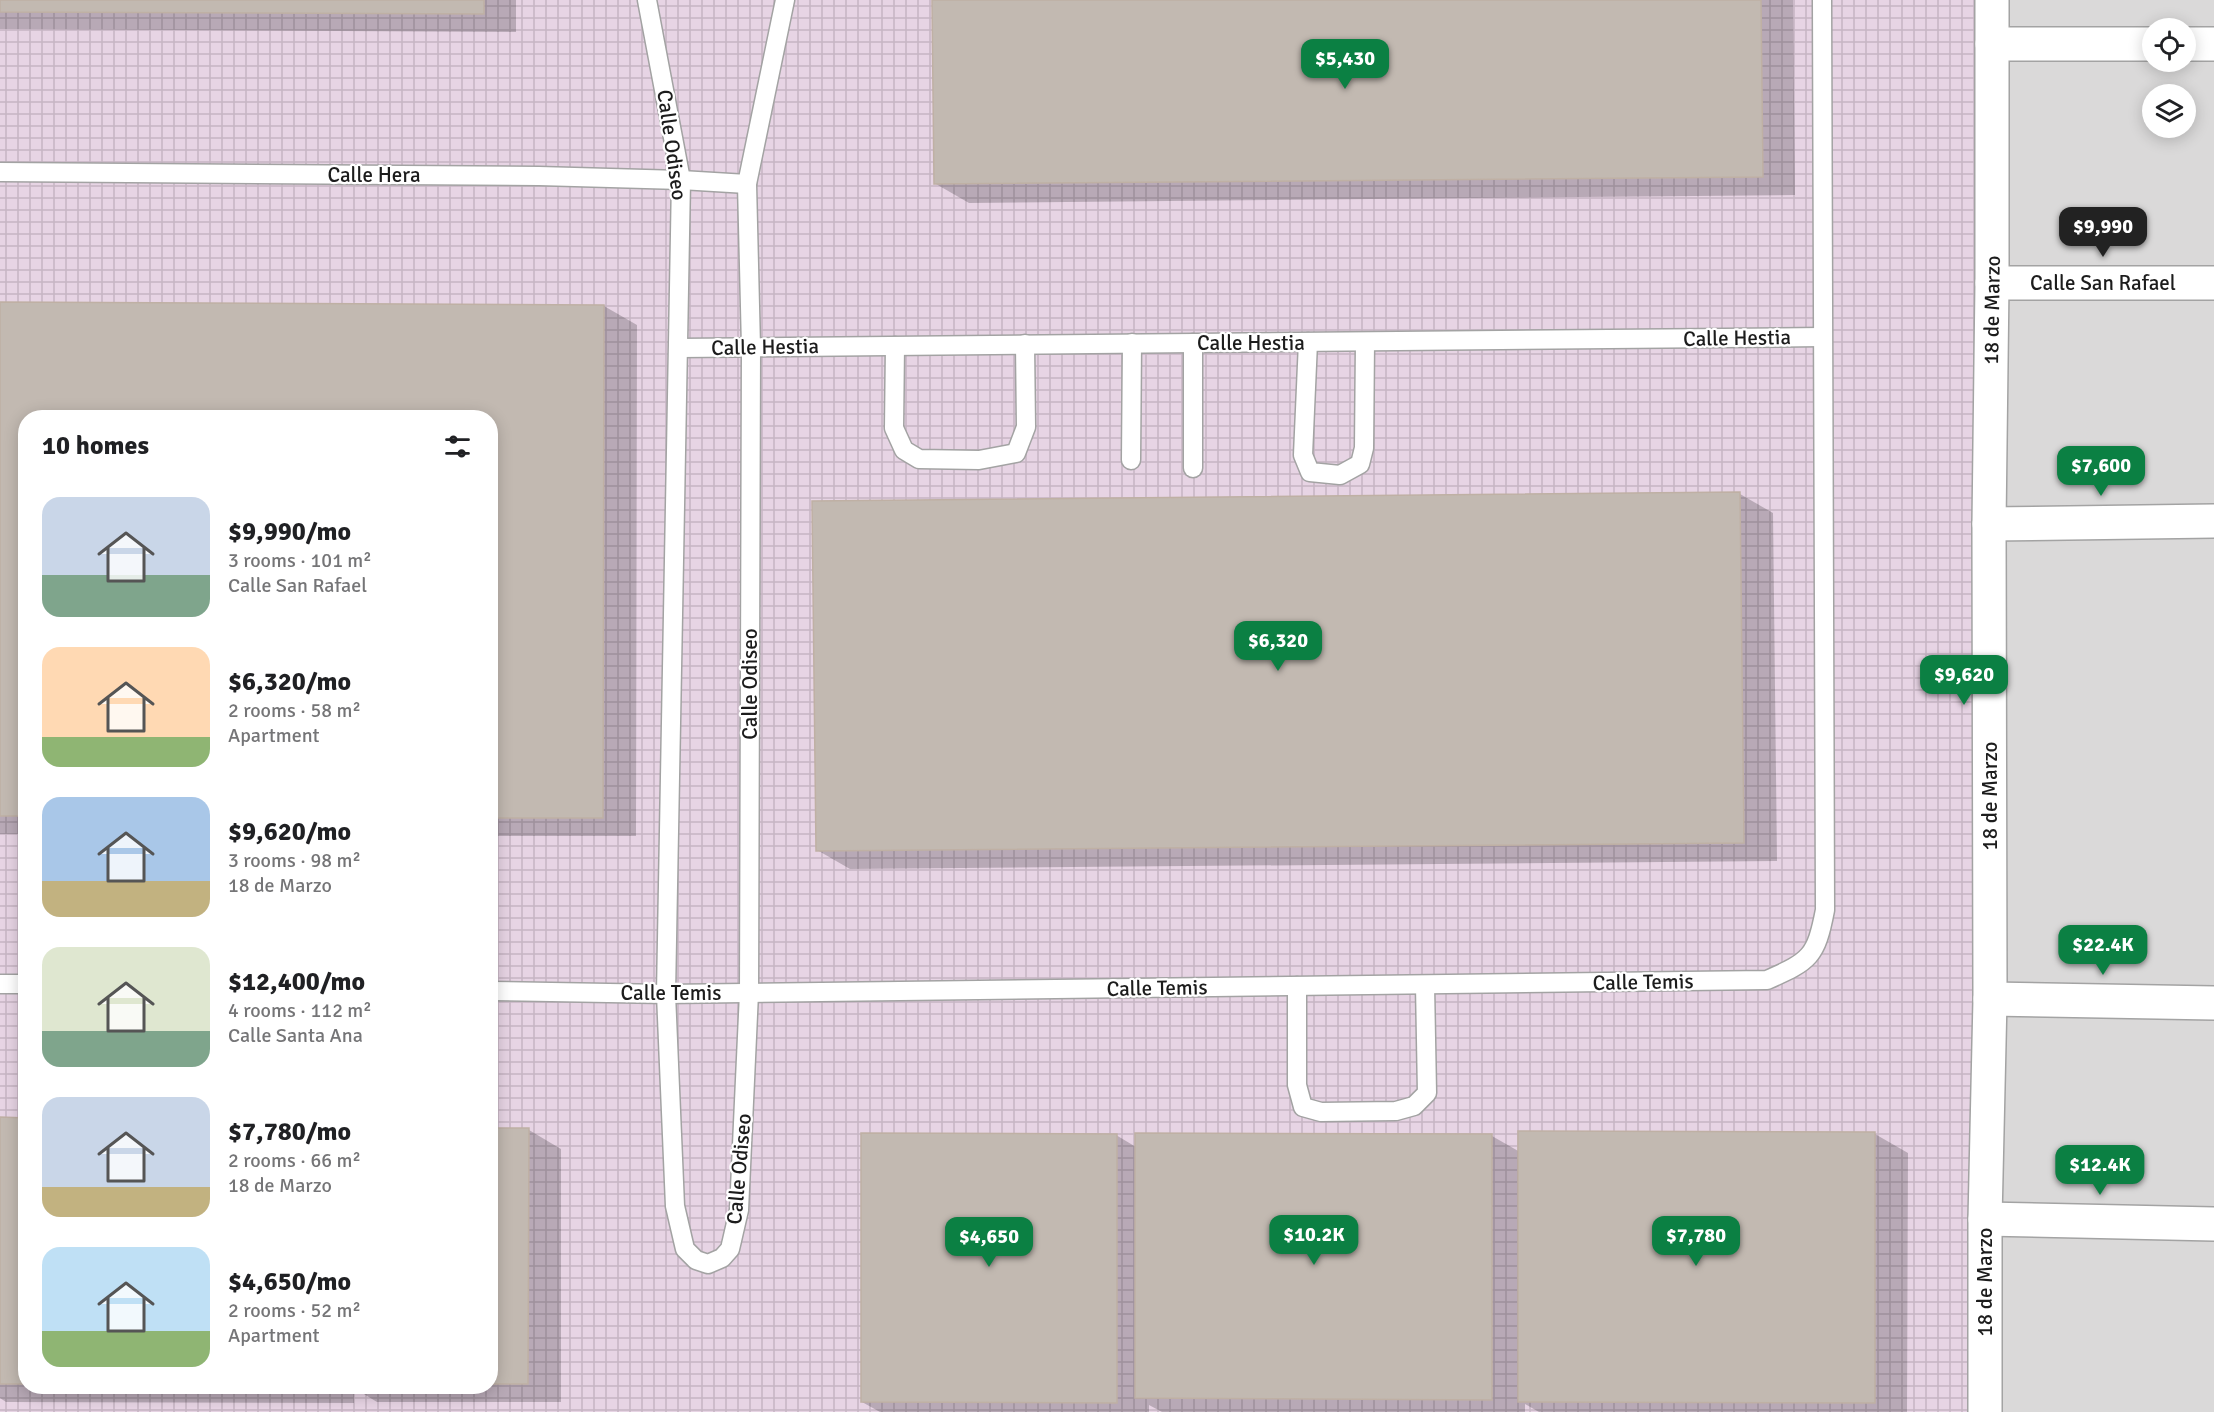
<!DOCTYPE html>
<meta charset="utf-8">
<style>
:root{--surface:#fff;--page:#f2f2f2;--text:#202124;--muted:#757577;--accent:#0b8043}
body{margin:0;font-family:Signika,sans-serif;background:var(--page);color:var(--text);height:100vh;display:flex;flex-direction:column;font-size:22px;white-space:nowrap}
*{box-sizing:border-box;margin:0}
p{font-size:20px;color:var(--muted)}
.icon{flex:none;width:33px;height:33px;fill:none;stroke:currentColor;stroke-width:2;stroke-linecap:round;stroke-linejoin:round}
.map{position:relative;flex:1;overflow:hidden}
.panel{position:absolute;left:18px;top:410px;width:480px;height:984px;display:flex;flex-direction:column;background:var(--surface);border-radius:24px;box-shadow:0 3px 15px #0003}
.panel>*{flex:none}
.tools{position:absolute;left:2142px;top:18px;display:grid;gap:12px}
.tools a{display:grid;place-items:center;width:54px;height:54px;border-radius:50%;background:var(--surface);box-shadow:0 3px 15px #0003;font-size:30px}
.price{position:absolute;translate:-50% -51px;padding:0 14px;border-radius:12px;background:var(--accent);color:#fff;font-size:20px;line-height:39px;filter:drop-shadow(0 2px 3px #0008)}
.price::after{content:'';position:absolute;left:50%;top:36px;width:18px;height:14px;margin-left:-9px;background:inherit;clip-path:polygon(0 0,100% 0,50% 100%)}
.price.current{background:#222;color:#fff}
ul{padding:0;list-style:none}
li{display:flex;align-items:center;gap:18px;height:150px;padding:0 24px}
li span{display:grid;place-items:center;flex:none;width:168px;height:120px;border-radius:18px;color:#555}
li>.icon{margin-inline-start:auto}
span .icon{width:72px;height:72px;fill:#fffc;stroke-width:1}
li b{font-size:26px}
h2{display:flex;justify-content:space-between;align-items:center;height:72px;padding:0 24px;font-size:26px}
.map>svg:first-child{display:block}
</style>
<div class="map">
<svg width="2214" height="1412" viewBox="0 0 2214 1412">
<defs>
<pattern id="industrial-grid" width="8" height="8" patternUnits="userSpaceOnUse" patternTransform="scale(1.5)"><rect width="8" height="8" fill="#e7d4e4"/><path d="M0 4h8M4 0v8" fill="none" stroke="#c6b5c3"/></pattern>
</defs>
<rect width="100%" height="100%" fill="#eeeae2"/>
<path fill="#dad9d9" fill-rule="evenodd" d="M1990 0H2214V1412H1970ZM2152 28H2186V62H2152ZM2152 94H2186V128H2152Z"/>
<path fill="url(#industrial-grid)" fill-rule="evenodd" d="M0 0H1990L1970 1412H0ZM26 417H490V1386H26Z"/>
<g fill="#0003">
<polygon points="0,0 516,0 516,32 0,29"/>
<polygon points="933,0 1793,0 1795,195 969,203 936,184"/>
<polygon points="0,304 604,306 637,325 636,836 490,836 490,417 26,417 26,834 0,834"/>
<polygon points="1740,494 1773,513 1777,861 850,869 817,850"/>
<polygon points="0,1119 26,1119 26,1386 490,1386 490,1129 529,1130 561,1149 561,1402 377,1402 354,1388 354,1403 6,1402 0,1398"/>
<polygon points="1875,1134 1908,1153 1907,1412 1539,1412 1525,1404 1525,1412 1162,1412 1149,1405 1149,1412 880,1412 862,1402 1116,1135 1136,1147 1492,1136 1520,1152"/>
</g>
<g fill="#c2b9b1" stroke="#bfb0a4" stroke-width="1.5">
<polygon points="0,0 484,0 484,14 0,12"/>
<polygon points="932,0 1761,0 1763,177 934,184"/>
<polygon points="0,302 604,305 603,818 490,818 490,417 26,417 26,816 0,816"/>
<polygon points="1740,492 1744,843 816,851 812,501"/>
<polygon points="0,1117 26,1118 26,1384 0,1384"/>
<polygon points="490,1128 529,1128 528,1384 490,1384"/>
<polygon points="1518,1131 1875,1132 1875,1403 1518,1402"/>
<polygon points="861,1133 1117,1134 1117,1403 861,1402"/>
<polygon points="1135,1133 1492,1134 1492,1400 1135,1398"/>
</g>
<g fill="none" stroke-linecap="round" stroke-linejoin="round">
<defs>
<g id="lane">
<polyline points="647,0 681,180 666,994 675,1206 685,1249 696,1260 708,1264 722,1258 730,1249 739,1210 749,993 751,347 747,184 785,0"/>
<polyline points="0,172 539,176 681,180 747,184"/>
<polyline points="1308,342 1303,455 1310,472 1340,475 1360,464 1364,448 1365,342"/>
<polyline points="895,346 894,428 904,450 919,459 979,460 1016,453 1026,427 1025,344"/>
<polyline points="679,348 1822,337"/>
<polyline points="1131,460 1132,343"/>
<polyline points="1193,468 1193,343"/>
<polyline points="0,984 26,984"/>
<polyline points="1297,986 1297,1085 1303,1107 1321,1112 1396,1111 1414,1106 1427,1093 1425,985"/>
<path d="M490 991 666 994 1767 980C1810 961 1816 957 1825 910L1822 0"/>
</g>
<g id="street">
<polyline points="1992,44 2152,44"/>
<polyline points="2186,44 2214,44"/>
<polyline points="1992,283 2214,283"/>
<polyline points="1989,524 2214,521"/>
<polyline points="1990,999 2214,1003"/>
<polyline points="1985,1219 2214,1224"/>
<polyline points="1985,1412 1985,1219 1990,999 1989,524 1992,283 1992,0"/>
</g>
</defs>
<use href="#lane" stroke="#a3a3a3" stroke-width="21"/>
<use href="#street" stroke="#a3a3a3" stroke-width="36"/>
<use href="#lane" stroke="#fff" stroke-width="18"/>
<use href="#street" stroke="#fff" stroke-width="33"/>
</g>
<g text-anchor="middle" stroke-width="4.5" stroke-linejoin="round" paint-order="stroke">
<g font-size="21" fill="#1c1c1c" stroke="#fff">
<text transform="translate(672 145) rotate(82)" y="7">Calle Odiseo</text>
<text x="374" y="182">Calle Hera</text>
<text x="2103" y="290">Calle San Rafael</text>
<text transform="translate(1992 310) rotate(-89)" y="7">18 de Marzo</text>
<text transform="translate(1737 338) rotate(-1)" y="7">Calle Hestia</text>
<text x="1251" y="350">Calle Hestia</text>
<text transform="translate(765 347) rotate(-1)" y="7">Calle Hestia</text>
<text transform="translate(750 684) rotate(-90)" y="7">Calle Odiseo</text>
<text transform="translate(1990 796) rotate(-90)" y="7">18 de Marzo</text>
<text transform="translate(1643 982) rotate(-1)" y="7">Calle Temis</text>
<text transform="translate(1157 988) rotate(-1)" y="7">Calle Temis</text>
<text x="671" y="1000">Calle Temis</text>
<text transform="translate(739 1169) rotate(-85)" y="7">Calle Odiseo</text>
<text transform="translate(1985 1282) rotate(-90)" y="7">18 de Marzo</text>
</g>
</g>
</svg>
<div class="tools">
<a><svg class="icon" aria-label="locate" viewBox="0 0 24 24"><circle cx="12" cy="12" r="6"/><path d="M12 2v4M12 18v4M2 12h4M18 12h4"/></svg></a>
<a><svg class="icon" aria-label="layers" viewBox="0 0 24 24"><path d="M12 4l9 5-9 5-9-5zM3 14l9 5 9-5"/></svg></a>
</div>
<b class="price" style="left:1345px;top:90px">$5,430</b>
<b class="price current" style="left:2103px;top:258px">$9,990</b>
<b class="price" style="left:2101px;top:497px">$7,600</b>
<b class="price" style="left:1278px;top:672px">$6,320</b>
<b class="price" style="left:1964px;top:706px">$9,620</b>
<b class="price" style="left:2103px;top:976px">$22.4K</b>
<b class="price" style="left:2100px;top:1196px">$12.4K</b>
<b class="price" style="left:1314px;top:1266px">$10.2K</b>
<b class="price" style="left:1696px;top:1267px">$7,780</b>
<b class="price" style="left:989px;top:1268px">$4,650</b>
<section class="panel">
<h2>10 homes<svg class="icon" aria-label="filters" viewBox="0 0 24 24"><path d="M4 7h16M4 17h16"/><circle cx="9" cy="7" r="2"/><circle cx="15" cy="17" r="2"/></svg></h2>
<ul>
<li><span style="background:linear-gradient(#c9d6e8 65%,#7fa58c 0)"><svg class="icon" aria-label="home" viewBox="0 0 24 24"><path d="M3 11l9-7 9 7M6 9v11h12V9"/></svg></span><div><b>$9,990/mo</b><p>3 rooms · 101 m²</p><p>Calle San Rafael</p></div></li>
<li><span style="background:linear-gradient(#ffd9b3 75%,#8fb573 0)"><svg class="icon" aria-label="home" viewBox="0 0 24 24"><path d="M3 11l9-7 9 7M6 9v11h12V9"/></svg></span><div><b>$6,320/mo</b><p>2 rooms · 58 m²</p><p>Apartment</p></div></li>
<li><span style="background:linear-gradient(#a9c7e8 70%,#c2b280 0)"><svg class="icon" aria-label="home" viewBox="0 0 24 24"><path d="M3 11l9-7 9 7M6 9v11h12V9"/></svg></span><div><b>$9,620/mo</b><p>3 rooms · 98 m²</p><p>18 de Marzo</p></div></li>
<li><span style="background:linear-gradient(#dfe7d0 70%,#7fa58c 0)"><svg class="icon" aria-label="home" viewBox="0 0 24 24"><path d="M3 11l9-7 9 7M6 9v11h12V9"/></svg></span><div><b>$12,400/mo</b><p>4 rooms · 112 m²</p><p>Calle Santa Ana</p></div></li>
<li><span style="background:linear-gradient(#c9d6e8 75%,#c2b280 0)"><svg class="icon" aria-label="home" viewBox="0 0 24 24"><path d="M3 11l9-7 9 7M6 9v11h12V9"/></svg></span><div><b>$7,780/mo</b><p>2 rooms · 66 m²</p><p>18 de Marzo</p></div></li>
<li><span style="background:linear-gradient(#bfe0f5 70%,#8fb573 0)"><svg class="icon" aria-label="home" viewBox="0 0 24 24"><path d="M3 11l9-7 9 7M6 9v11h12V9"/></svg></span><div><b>$4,650/mo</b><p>2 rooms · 52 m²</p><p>Apartment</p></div></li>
</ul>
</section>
</div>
